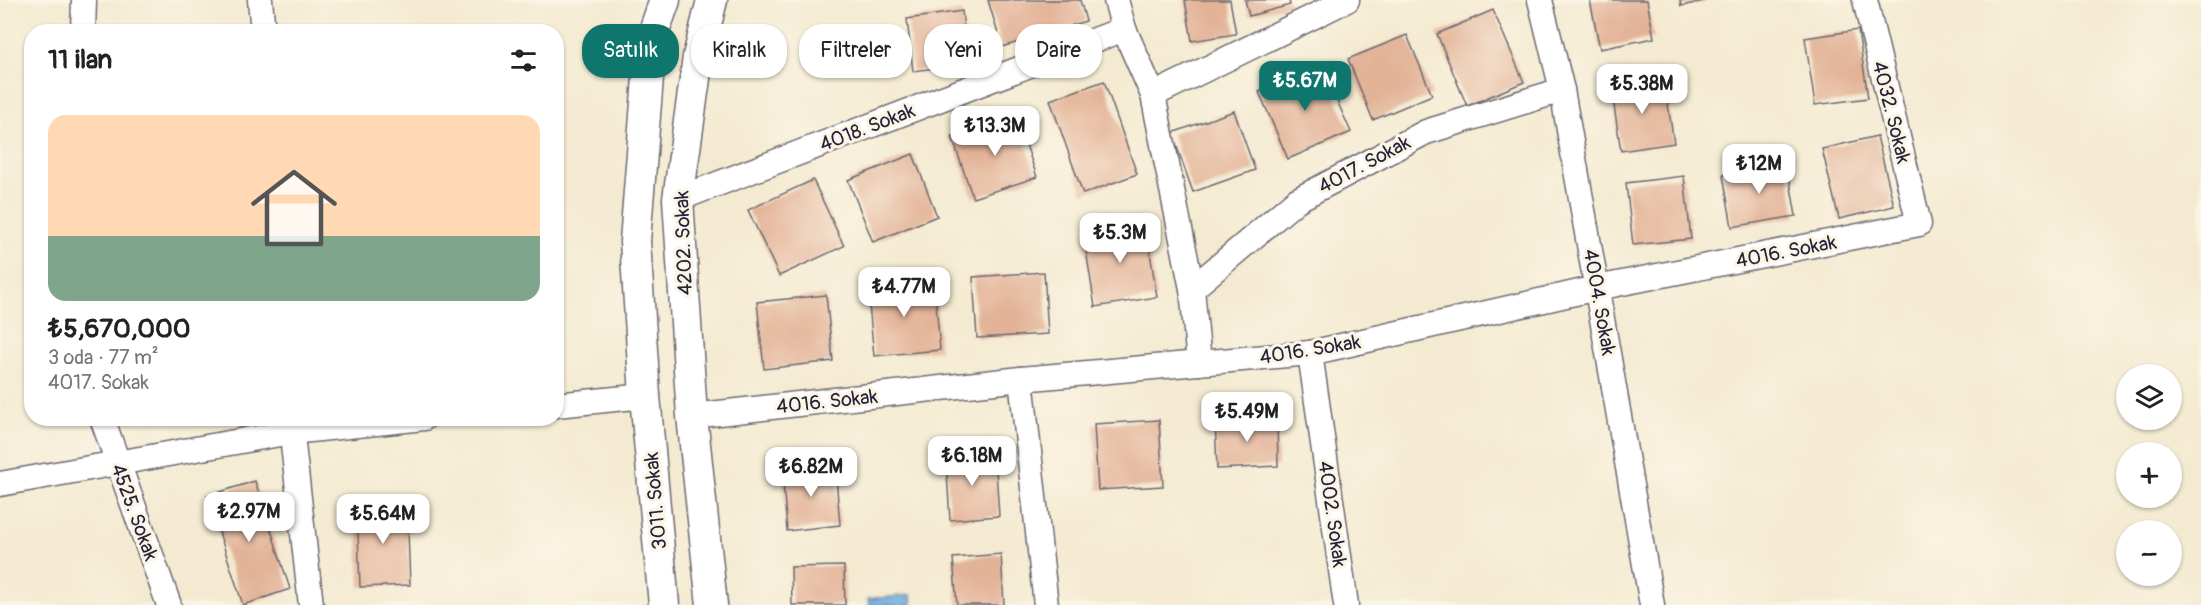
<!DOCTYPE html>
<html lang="tr">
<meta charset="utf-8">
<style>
:root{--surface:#fff;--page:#f6f6f6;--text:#222;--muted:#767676;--accent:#0f766e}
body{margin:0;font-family:Pangolin,sans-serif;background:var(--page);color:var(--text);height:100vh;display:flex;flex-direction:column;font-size:22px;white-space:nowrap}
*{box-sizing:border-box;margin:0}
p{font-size:20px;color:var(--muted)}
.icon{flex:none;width:33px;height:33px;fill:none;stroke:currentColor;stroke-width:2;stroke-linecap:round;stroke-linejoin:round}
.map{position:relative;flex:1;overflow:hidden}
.panel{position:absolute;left:24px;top:24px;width:540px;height:402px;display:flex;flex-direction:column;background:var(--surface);border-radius:24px;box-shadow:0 2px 4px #0004}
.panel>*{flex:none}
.guide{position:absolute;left:582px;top:24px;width:570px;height:54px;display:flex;gap:12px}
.tools{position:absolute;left:2116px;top:364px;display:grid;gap:12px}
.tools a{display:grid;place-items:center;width:66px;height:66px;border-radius:50%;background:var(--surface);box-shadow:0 2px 4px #0004;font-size:30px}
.price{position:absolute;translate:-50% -51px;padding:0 14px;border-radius:12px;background:#fff;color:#222;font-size:20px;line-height:39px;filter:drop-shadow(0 2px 3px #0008)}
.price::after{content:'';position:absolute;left:50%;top:36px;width:18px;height:14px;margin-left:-9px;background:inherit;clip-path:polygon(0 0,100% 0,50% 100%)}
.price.selected{background:var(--accent);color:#fff}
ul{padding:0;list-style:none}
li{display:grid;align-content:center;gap:12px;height:318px;padding:0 24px}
li span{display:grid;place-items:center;height:186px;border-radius:18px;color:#555}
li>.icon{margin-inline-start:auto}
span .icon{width:108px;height:108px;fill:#fffc;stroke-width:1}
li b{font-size:26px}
h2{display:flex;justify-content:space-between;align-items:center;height:72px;padding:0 24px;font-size:26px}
.chip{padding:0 21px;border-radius:24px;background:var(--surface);box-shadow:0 2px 4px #0004;font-size:21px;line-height:54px}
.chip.selected{background:var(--accent);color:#fff}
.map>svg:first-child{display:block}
</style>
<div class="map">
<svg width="2201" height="605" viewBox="0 0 2201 605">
<rect width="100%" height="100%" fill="#fcf5e5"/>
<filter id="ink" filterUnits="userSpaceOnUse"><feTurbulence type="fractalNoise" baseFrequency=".0167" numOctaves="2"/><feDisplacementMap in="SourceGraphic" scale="12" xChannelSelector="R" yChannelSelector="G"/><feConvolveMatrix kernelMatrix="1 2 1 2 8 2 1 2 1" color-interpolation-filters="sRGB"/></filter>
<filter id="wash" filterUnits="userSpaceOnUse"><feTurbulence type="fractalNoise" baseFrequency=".008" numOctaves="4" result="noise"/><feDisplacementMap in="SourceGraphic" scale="24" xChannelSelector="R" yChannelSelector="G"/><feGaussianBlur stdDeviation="1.35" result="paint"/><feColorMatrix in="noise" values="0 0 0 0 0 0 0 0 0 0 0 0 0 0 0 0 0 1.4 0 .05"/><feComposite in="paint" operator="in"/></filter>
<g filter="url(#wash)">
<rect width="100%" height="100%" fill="#f4ead1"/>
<polygon fill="#71aee3" stroke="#4a688f" stroke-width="1.5" points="911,595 912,605 869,605 868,599"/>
<g id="blocks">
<g fill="#e3b398">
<polygon points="988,0 1080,0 1086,21 1002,47"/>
<polygon points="1185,0 1230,0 1236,34 1192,41"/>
<polygon points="1245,0 1289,0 1290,5 1249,16"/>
<polygon points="1590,0 1647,0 1654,38 1600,49"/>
<polygon points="1680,0 1705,0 1705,1 1681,6"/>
<polygon points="1493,10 1524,82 1467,106 1437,34"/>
<polygon points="962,11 968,64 913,71 907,19"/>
<polygon points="1858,30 1868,98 1815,105 1805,38"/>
<polygon points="1407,35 1432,95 1373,120 1348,59"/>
<polygon points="1321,65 1351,132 1288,159 1259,92"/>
<polygon points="1664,79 1674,143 1621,151 1611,87"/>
<polygon points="1104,81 1137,174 1083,194 1050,100"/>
<polygon points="1234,111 1255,170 1193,192 1172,133"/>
<polygon points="1016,115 1037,177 973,198 952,137"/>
<polygon points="1877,136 1894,206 1839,219 1822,149"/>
<polygon points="913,154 937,216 873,242 848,180"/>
<polygon points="1787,164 1796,216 1732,227 1723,175"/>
<polygon points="1684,176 1691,239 1633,245 1626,183"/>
<polygon points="813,180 844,246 779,276 748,210"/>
<polygon points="1145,221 1157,297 1095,307 1083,231"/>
<polygon points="1044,272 1048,334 977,338 973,277"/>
<polygon points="934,280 940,350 874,356 867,285"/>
<polygon points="826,295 833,361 764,369 757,302"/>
<polygon points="1277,417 1278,466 1217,469 1215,419"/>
<polygon points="1159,420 1163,486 1098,490 1094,424"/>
<polygon points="995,455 999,516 950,520 946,459"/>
<polygon points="835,465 840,525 787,531 782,470"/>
<polygon points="255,481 290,589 243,605 207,496"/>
<polygon points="407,503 410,585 360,587 357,505"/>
<polygon points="1001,554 1004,605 957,605 953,558"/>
<polygon points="844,566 845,605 792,605 791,567"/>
</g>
</g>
</g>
<g filter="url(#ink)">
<use href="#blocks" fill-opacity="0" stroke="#6c6870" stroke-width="1.5"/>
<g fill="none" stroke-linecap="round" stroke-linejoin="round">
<defs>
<g id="minor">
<polyline points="260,0 263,32"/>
<polyline points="1116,0 1124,29 1153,95 1192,289 1199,363"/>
<polyline points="1540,0 1562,90 1652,605"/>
<polyline points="83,32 84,0"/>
<polyline points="1153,95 1347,0"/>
<polyline points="678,199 1124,29"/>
<polyline points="1192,289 1297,200 1426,132 1562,90"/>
<polyline points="1310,353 1346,605"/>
<polyline points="1021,379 1046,605"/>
<polyline points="556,405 645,396"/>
<polyline points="692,416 1021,379 1310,353 1597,288 1919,224 1865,0"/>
<polyline points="102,418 169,605"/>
<polyline points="290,418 311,605"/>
<polyline points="0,484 291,432 424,418"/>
</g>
<g id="tertiary">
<polyline points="664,605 645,396 635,241 651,40 665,0"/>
<polyline points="712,605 692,416 678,199 698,57 712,0"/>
</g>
</defs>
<use href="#minor" stroke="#6c6870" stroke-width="27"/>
<use href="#tertiary" stroke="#6c6870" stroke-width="33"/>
<use href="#minor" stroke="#fff" stroke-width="24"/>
<use href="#tertiary" stroke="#fff" stroke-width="30"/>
</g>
</g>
<g text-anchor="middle" stroke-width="6" stroke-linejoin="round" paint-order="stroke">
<g font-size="20" fill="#22223b" stroke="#fcf5e5">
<text transform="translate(1892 112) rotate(76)" y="7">4032. Sokak</text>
<text transform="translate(867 127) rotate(-21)" y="7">4018. Sokak</text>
<text transform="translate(1364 164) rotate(-28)" y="7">4017. Sokak</text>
<text transform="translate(683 243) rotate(-92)" y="7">4202. Sokak</text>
<text transform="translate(1786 251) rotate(-11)" y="7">4016. Sokak</text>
<text transform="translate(1600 302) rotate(80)" y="7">4004. Sokak</text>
<text transform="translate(1310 349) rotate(-9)" y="7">4016. Sokak</text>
<text transform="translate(827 401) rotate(-6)" y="7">4016. Sokak</text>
<text transform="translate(655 501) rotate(-95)" y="7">3011. Sokak</text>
<text transform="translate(135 512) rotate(70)" y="7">4525. Sokak</text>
<text transform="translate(1333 514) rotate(82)" y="7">4002. Sokak</text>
</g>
</g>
</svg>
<div class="tools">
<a><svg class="icon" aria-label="layers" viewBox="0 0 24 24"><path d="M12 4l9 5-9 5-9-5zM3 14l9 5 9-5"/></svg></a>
<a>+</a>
<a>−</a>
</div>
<b class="price selected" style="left:1305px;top:112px">₺5.67M</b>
<b class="price" style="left:1642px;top:115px">₺5.38M</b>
<b class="price" style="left:995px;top:157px">₺13.3M</b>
<b class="price" style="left:1759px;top:195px">₺12M</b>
<b class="price" style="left:1120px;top:264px">₺5.3M</b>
<b class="price" style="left:904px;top:318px">₺4.77M</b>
<b class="price" style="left:1247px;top:443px">₺5.49M</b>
<b class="price" style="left:972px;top:487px">₺6.18M</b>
<b class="price" style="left:811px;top:498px">₺6.82M</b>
<b class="price" style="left:249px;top:543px">₺2.97M</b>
<b class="price" style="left:383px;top:545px">₺5.64M</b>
<div class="guide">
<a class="chip selected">Satılık</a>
<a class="chip">Kiralık</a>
<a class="chip">Filtreler</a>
<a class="chip">Yeni</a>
<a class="chip">Daire</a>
</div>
<section class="panel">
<h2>11 ilan<svg class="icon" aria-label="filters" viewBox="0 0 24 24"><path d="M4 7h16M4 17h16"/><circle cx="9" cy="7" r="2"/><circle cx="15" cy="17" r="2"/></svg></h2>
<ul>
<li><span style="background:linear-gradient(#ffd9b3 65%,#7fa58c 0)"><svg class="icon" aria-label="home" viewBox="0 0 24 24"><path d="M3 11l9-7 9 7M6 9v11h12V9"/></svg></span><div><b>₺5,670,000</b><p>3 oda · 77 m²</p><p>4017. Sokak</p></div></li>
</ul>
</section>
</div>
